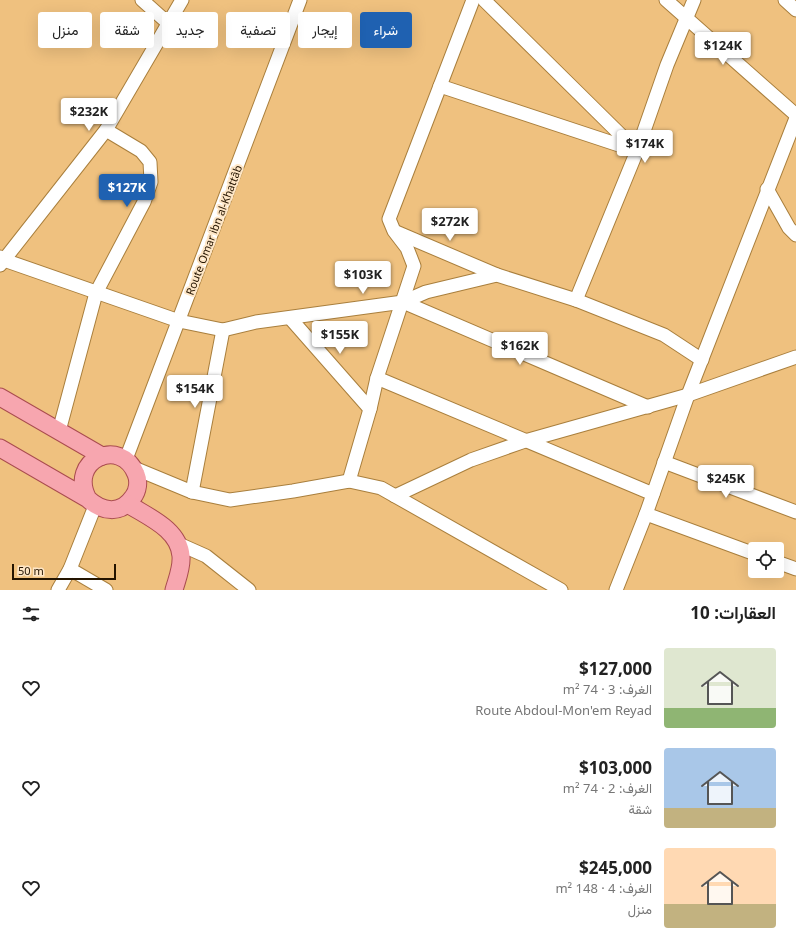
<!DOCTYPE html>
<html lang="ar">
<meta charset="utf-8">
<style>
:root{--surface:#fff;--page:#f2f2f2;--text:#222;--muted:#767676;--accent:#1f61b1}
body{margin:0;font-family:"Noto Sans",Vazirmatn,sans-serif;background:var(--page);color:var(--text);direction:rtl;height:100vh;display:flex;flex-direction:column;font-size:15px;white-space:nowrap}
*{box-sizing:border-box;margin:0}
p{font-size:13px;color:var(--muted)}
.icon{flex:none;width:22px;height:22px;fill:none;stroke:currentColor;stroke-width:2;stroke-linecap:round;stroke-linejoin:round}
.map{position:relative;height:590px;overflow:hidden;direction:ltr}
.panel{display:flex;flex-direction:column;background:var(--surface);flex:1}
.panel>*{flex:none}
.guide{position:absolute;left:12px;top:12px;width:400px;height:36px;direction:rtl;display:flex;gap:8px}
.buttons{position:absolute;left:748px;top:542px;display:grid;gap:8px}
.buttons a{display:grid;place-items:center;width:36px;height:36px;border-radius:4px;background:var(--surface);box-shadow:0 4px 16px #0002;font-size:20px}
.scale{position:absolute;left:12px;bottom:10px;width:104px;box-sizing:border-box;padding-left:4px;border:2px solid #241400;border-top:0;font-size:11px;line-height:14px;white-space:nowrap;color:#241400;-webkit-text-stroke:3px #fee6c6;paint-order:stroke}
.price{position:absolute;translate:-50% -34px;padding:0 9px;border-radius:4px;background:#fff;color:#222;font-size:13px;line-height:26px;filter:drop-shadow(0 1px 2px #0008)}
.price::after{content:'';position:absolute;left:50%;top:24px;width:12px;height:9px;margin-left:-6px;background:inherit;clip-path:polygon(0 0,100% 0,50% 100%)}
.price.current{background:var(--accent);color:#fff}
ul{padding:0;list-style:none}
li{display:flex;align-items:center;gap:12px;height:100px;padding:0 20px}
li span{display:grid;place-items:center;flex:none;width:112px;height:80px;border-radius:4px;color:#555}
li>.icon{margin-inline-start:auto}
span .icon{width:48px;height:48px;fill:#fffc;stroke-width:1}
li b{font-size:17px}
h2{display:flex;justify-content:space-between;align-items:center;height:48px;padding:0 20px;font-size:17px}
.pill{padding:0 14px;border-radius:4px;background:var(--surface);box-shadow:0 4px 16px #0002;font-size:14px;line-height:36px}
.pill.current{background:var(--accent);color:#fff}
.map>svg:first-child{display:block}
</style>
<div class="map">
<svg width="796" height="590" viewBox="0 0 796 590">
<rect width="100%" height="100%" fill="#efc17f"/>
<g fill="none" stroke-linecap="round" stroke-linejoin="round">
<defs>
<g id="minor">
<polyline points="142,0 169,24"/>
<polyline points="666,0 796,115"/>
<polyline points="785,0 796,10"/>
<polyline points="440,86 637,151 484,0"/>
<polyline points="767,189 789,228 796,235"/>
<polyline points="396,232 497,275"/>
<polyline points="0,257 4,260 179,321 223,330 256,322 403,302 426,292 497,275 576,300 664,335 702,360"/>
<polyline points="0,265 106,130 182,0"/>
<polyline points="576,300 637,151 667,65 694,0"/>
<polyline points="403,302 648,407"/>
<polyline points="290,318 370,409"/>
<polyline points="377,378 653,494"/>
<polyline points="59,431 96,293 144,202 151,182 150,162 141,151 106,130"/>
<polyline points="126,459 300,0"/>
<polyline points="664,462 796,512"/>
<polyline points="134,468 192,492 230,500 293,491 349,481 381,488 561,590"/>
<polyline points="349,481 370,409 377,378 414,266 407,248 394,231 389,219 473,0"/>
<polyline points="192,492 223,330"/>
<polyline points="395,496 471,460 525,441 688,395 796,357"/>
<polyline points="646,514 755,554"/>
<polyline points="179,544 206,556 249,590"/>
<polyline points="777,562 796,569"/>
<polyline points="70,569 106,590"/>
<polyline points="58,590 70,569 95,506"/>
<polyline points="616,590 646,514 688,395 796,118"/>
</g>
<g id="major">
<polyline points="0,397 102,456"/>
<path d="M0 448 88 499C102 512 121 515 133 497 138 491 139 481 136 474 121 436 67 460 88 499"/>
<path d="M128 504C148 517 179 529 181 556 182 568 177 579 174 590"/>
</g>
</defs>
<use href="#minor" stroke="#a97f3d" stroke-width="15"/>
<use href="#major" stroke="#a94c4f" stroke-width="19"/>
<use href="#minor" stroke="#fff" stroke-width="13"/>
<use href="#major" stroke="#f7a6af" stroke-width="17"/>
</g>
<g text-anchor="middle" stroke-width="4" stroke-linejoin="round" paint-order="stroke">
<g font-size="11" fill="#241400" stroke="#fee6c6">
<text transform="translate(214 230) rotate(-69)" y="4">Route Omar ibn al-Khattâb</text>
</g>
</g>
</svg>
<div class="buttons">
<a><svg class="icon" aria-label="locate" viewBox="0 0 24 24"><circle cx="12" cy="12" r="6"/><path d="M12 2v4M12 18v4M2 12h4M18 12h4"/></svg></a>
</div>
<div class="scale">50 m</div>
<b class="price" style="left:723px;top:66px">$124K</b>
<b class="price" style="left:89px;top:132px">$232K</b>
<b class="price" style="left:645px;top:164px">$174K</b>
<b class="price current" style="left:127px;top:208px">$127K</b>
<b class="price" style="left:450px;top:242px">$272K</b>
<b class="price" style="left:363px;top:295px">$103K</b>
<b class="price" style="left:340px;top:355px">$155K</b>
<b class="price" style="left:520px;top:366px">$162K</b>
<b class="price" style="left:195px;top:409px">$154K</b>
<b class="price" style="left:726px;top:499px">$245K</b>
<div class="guide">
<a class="pill current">شراء</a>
<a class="pill">إيجار</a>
<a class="pill">تصفية</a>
<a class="pill">جديد</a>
<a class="pill">شقة</a>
<a class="pill">منزل</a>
</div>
</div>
<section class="panel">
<h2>العقارات: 10<svg class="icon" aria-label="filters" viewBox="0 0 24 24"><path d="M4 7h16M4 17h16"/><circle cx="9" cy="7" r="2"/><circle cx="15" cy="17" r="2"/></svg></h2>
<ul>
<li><span style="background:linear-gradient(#dfe7d0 75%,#8fb573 0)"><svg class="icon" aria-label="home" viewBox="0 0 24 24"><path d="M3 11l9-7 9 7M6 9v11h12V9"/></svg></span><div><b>$127,000</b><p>الغرف: 3 · 74 m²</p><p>Route Abdoul-Mon'em Reyad</p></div><svg class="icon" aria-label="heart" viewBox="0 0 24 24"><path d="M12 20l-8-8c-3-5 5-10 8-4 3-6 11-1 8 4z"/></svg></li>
<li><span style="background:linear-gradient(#a9c7e8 75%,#c2b280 0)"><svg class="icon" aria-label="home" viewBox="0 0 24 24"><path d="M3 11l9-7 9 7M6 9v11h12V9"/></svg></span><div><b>$103,000</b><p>الغرف: 2 · 74 m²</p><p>شقة</p></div><svg class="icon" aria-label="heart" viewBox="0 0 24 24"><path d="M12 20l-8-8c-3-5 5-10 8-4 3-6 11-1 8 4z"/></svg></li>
<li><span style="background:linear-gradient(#ffd9b3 70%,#c2b280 0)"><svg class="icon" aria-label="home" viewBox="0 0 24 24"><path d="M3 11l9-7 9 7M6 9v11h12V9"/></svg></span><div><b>$245,000</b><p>الغرف: 4 · 148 m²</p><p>منزل</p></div><svg class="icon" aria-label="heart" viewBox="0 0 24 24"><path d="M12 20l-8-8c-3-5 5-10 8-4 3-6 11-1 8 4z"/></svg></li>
</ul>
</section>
